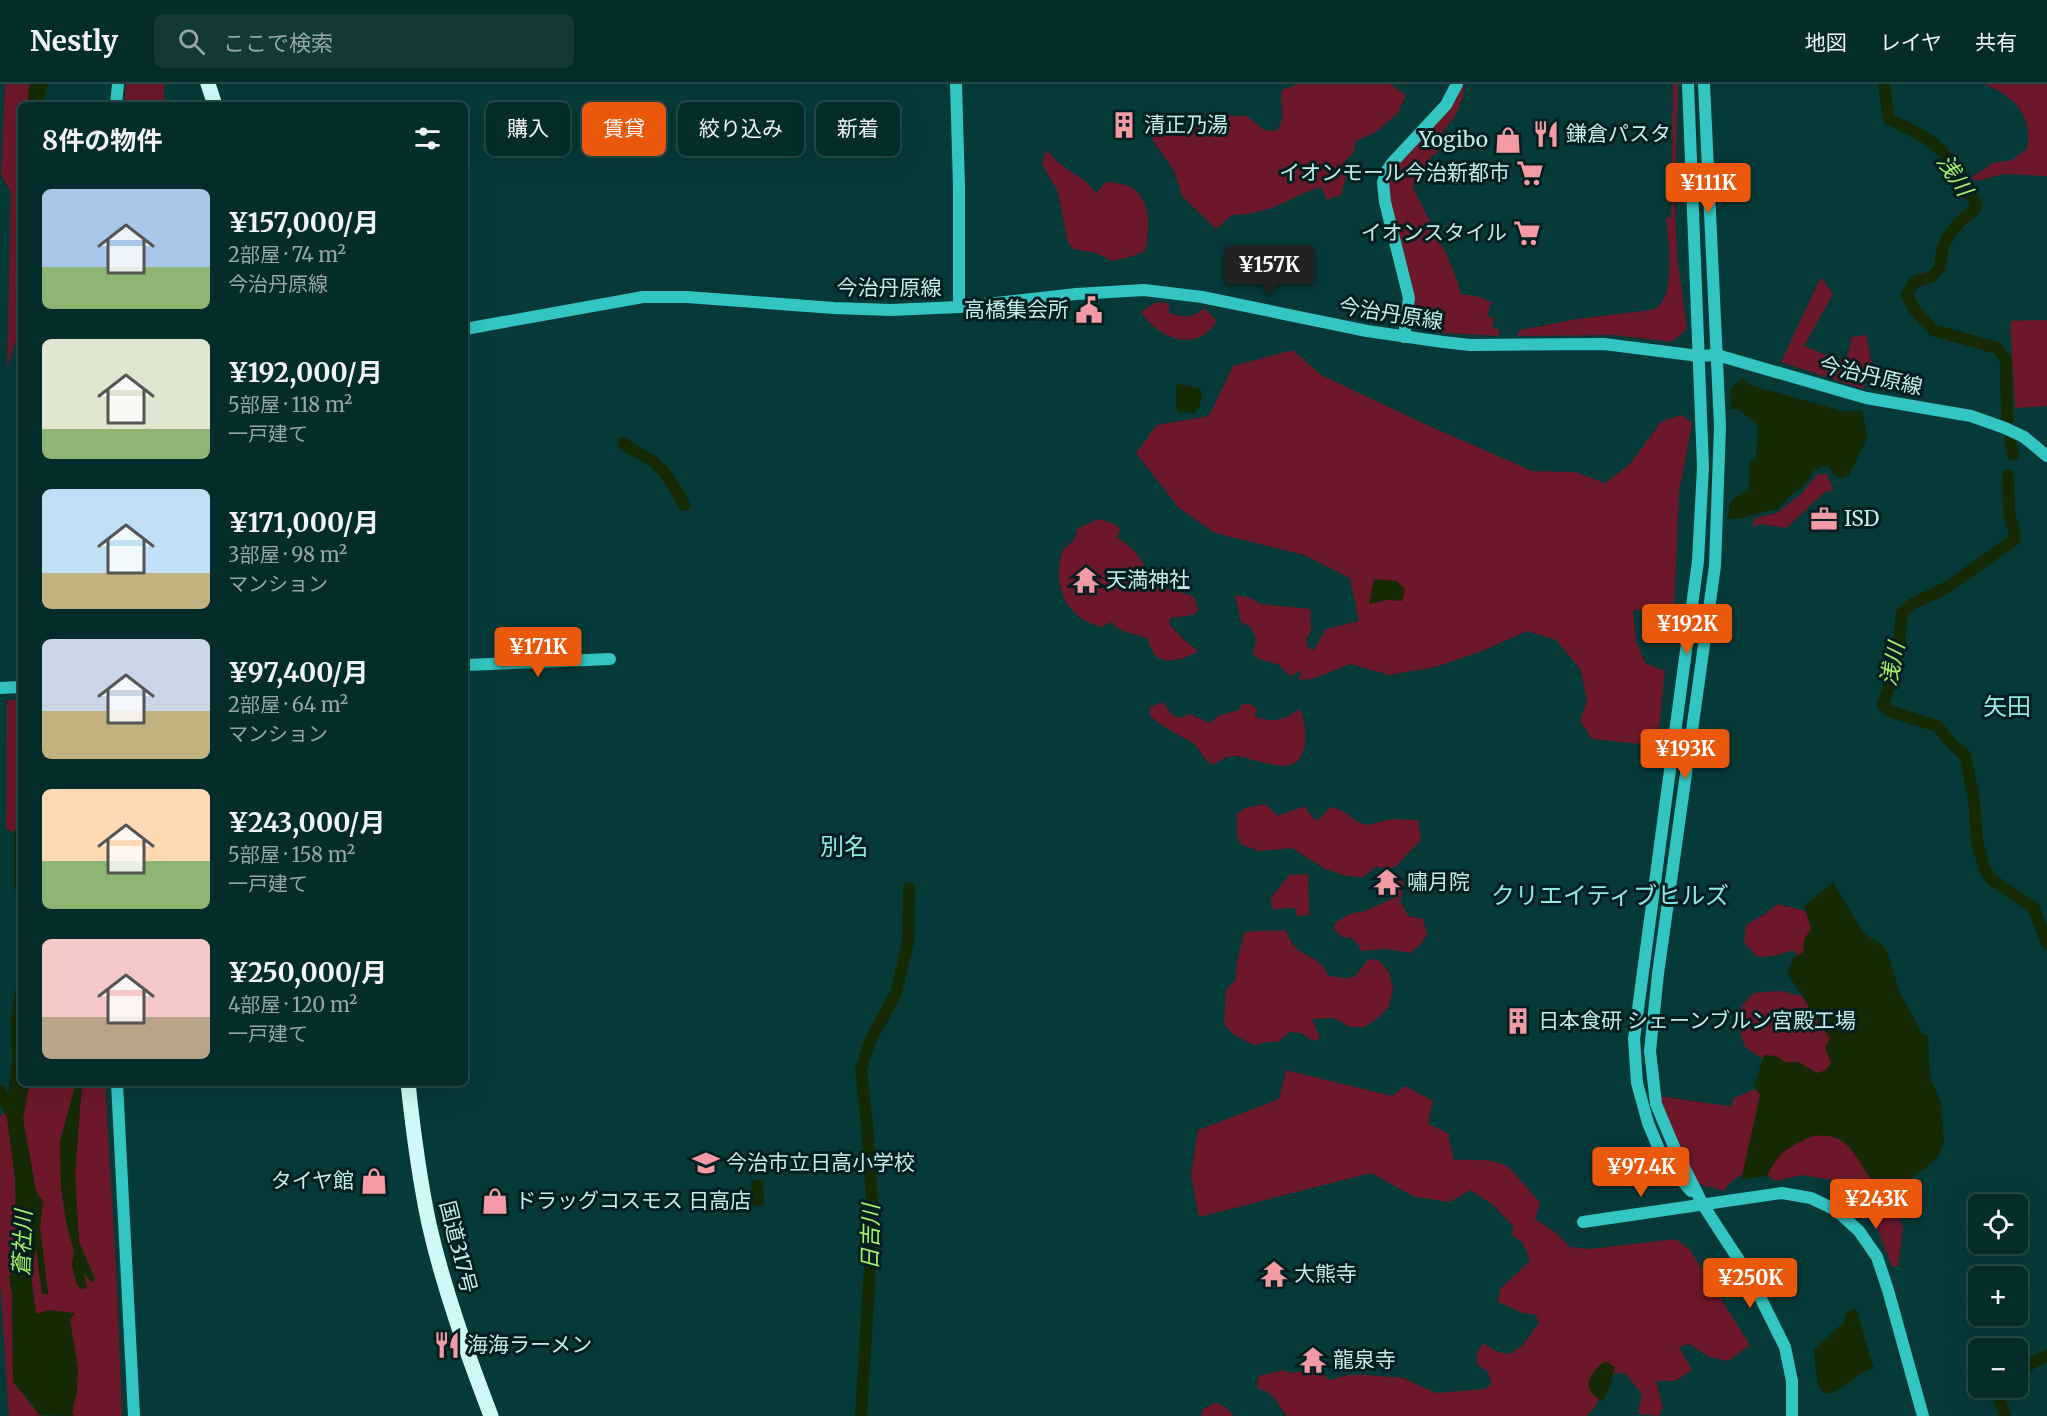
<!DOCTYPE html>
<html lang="ja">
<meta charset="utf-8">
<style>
:root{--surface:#042c2b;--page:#123837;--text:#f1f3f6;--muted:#97a7a9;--line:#254847;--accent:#ea580c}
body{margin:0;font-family:Merriweather,"Noto Sans JP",serif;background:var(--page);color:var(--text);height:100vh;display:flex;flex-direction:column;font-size:22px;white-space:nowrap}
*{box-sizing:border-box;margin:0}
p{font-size:20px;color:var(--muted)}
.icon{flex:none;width:33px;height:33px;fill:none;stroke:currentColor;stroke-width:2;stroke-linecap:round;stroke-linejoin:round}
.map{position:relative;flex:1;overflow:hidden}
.sheet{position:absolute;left:18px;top:18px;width:450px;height:984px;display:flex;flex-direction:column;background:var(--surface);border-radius:9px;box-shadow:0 6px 24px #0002,0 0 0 2px var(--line)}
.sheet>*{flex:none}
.banner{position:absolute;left:486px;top:18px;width:570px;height:54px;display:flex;gap:12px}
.tools{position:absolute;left:1968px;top:1110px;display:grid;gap:12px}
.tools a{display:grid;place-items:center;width:60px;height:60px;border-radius:9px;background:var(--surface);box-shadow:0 6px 24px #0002,0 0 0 2px var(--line);font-size:30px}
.price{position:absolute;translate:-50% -51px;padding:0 14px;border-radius:6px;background:var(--accent);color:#fff;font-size:20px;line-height:39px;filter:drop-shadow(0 2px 3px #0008)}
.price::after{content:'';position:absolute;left:50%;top:36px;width:18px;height:14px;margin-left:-9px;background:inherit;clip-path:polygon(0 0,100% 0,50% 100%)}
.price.selected{background:#222;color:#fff}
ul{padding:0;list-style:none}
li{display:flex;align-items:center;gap:18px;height:150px;padding:0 24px}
li span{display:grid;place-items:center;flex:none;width:168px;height:120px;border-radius:9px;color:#555}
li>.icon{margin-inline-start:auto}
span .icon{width:72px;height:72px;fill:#fffc;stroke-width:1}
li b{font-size:26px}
h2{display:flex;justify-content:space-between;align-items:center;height:72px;padding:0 24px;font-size:26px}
.pill{padding:0 21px;border-radius:9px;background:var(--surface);box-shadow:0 6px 24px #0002,0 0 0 2px var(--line);font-size:21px;line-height:54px}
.pill.selected{background:var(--accent);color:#fff}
header{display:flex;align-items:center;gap:36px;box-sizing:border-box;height:84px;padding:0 30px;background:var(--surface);border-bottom:2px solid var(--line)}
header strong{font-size:28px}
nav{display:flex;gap:33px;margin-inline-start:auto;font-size:21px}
.search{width:420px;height:54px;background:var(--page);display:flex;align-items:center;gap:15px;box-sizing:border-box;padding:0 21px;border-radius:9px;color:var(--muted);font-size:22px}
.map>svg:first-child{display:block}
</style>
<header>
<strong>Nestly</strong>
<div class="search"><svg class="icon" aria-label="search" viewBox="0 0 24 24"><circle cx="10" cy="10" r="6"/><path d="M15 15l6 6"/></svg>ここで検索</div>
<nav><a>地図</a><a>レイヤ</a><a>共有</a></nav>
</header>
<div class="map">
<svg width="2047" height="1332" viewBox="0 0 2047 1332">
<rect width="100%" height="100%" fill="#063a39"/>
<g fill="#6c182a">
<polygon points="5,0 29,0 28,21 21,21 20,244 7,284 11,108 1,91"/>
<polygon points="126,0 164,0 164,21 124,21"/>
<path d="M1298 0H1390L1406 11 1398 29 1376 48 1356 57 1353 69 1344 78 1346 93 1341 111 1327 116 1321 103 1306 108 1273 124 1248 130 1232 131 1216 145 1181 111 1178 98 1173 85 1152 55 1160 41 1169 44 1195 45 1210 31 1247 32 1264 46 1277 47C1287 30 1279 25 1282 6Z"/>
<path d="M1461 0H1464L1463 13 1455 32 1441 50 1436 71H1431L1430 85 1420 84 1413 103C1429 139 1451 172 1461 210L1480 213 1491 218 1487 232 1494 234 1492 244 1500 246 1498 252 1429 248 1410 228 1415 224 1412 201 1386 104C1393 87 1403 73 1416 60 1434 41 1456 27 1461 0Z"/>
<path d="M1673 0H1678V3L1675 115 1677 172 1687 245 1672 258 1614 251 1517 252 1520 246 1577 235 1652 226C1678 218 1668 156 1666 134H1671Z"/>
<path d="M1984 0H2047V92L2004 90 1975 97 1972 93 1993 79 2012 76 2027 65C2033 32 2015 12 1984 0Z"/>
<path d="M1046 66 1061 81 1085 97 1096 109 1106 98C1116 99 1130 100 1137 108 1152 124 1149 148 1145 167L1133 172 1112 177 1096 169 1074 165 1068 159 1058 108 1042 80Z"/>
<polygon points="1821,193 1833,210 1804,262 1838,276 1848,271 1852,253 1866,251 1872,281 1863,305 1781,278"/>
<path d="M1164 218 1169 221V229C1184 234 1192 235 1204 224L1217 237C1196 270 1159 255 1141 228L1154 219Z"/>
<polygon points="2047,236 2047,322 2015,324 2010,237"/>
<polygon points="1293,266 1321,291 1427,341 1532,387 1575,388 1605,399 1629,381 1662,337 1682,331 1692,339 1679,408 1674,528 1633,526 1636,557 1645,579 1665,587 1659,645 1653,646 1650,661 1592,655 1580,637 1587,617 1581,586 1556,556 1527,547 1482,567 1435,583 1389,591 1350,580 1312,595 1298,596 1303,586 1290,592 1278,580 1259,575 1253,570 1256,555 1251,543 1241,538 1235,511 1251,514 1261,520 1310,525 1311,547 1306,555 1308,563 1313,567 1326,545 1359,537 1350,494 1304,471 1215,449 1179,424 1136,369 1157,341 1209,332 1233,282"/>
<polygon points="1818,390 1827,390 1833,406 1825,408 1786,444 1760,440 1752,443 1755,434 1777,429 1801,410"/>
<path d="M1098 435 1112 439 1121 445 1117 453C1125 459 1133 464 1139 473 1146 483 1147 493 1158 500 1168 507 1183 508 1194 513L1198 527 1192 531 1170 534 1169 540 1183 555 1198 567C1188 574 1166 581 1156 572 1151 567 1150 559 1147 554L1120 546 1111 538 1101 543C1068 534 1053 506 1061 472 1064 458 1075 464 1077 445Z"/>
<polygon points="7,616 21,616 20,740 14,748 6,745"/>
<path d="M1163 618 1172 631 1180 634 1189 630 1210 639 1218 632 1239 626 1241 621 1249 619 1257 625 1254 632C1271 639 1286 637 1300 624 1305 639 1308 655 1302 670 1293 695 1252 672 1234 672 1226 672 1219 677 1213 681 1202 675 1200 663 1190 657 1176 649 1162 643 1150 631V623Z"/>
<polygon points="1265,720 1278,732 1304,722 1315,736 1320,735 1330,723 1343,727 1357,738 1368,741 1392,735 1418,736 1421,756 1396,782 1390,784 1375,783 1363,793 1347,792 1325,785 1292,764 1259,767 1240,760 1237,749 1237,730 1245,724"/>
<path d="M1396 789 1404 800 1400 817 1408 832 1423 835 1427 851 1421 860 1410 869 1386 865 1361 867C1357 856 1353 853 1342 853L1334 845 1335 839 1349 830 1365 827 1394 814Z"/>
<polygon points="1308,790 1309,831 1296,832 1295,824 1272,825 1271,814 1289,791"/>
<path d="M1778 820 1817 830 1846 1042 1880 1085 1903 1144 1898 1182 1892 1183 1875 1138 1852 1112 1831 1096 1802 1091 1775 1097 1759 1084C1746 1090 1730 1093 1725 1107L1691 1098 1657 1012 1729 1022 1731 1024 1734 1014 1770 999 1774 982 1745 963C1737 934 1731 931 1754 909L1781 907 1813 915 1805 878 1793 866 1774 872 1758 873 1744 859 1746 841 1765 830Z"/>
<path d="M1285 846C1288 851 1291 859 1295 863 1308 875 1321 873 1328 892L1345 894 1354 893 1367 877 1374 875 1380 877 1389 889 1393 905 1389 922 1379 933 1364 943H1350L1334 934 1312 935 1320 954 1314 957 1301 949 1289 948 1278 958H1268L1254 961 1233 950 1224 940 1226 906 1236 895 1237 877 1244 849C1257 845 1272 848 1285 846Z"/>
<path d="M1286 986 1392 1012 1405 1002 1433 1017 1428 1040 1448 1049 1454 1076C1472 1076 1491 1074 1507 1082 1512 1085 1533 1112 1540 1118L1535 1135 1556 1149 1570 1163 1590 1165 1676 1155 1690 1166 1750 1261 1728 1277 1710 1273 1689 1260 1679 1263 1692 1286 1675 1297H1656L1663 1323 1659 1332 1638 1330 1642 1310 1625 1289H1615L1595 1323 1586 1332H1287C1278 1323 1273 1305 1259 1306L1257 1299 1259 1292 1283 1286 1290 1289 1312 1286 1323 1290 1330 1296 1348 1291H1368L1403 1294 1436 1309 1485 1305 1491 1300 1488 1288 1477 1280V1269L1483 1259 1497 1268 1509 1270 1522 1262 1539 1239 1536 1231 1523 1229 1498 1218 1500 1205 1530 1177 1523 1159 1512 1151 1513 1142 1492 1120 1470 1106 1450 1118 1415 1113 1371 1089 1199 1133 1191 1091 1198 1046 1279 1015Z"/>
<path d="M32 999H76L60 1057 61 1102 66 1137 74 1168 72 1181 77 1201 87 1203 84 1188 95 1194 79 1158 75 1090 82 999H105L117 1201 122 1332H74L72 1328C81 1291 75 1272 70 1236L74 1230H36L30 1183 36 1163 42 1209H48L40 1143 43 1118 36 1107 23 1035 28 1006Z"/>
<path d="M6 1027C11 1064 17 1099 16 1136 16 1154 12 1170 14 1188L9 1192 12 1210 13 1298 39 1331 43 1332H9L0 1198V1033Z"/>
<polygon points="1216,1319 1224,1322 1234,1332 1201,1332 1203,1325"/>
</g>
<g fill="#162905">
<polygon points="29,0 48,0 43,21 28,21"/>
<path d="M1743 294 1750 301 1846 328 1862 326 1867 352 1864 361 1849 391 1840 395 1835 393 1829 383H1821L1813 387 1807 399 1788 414 1778 426C1760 426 1746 437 1728 434L1730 418 1749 404 1750 377 1756 375 1758 342 1738 325H1730L1731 304Z"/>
<polygon points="1176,300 1199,304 1202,308 1200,321 1195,329 1178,328 1176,322"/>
<polygon points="1374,495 1396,497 1405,504 1402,517 1386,516 1369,520"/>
<polygon points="21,707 21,827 14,800 14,748 20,740"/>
<path d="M1833 798 1861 845 1869 853 1883 861 1888 870 1899 907 1922 949 1928 952 1930 994 1941 1018 1944 1058 1941 1068 1933 1078 1891 1110C1861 1102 1860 1055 1828 1052 1819 1051 1814 1051 1806 1055 1782 1067 1779 1069 1767 1092L1741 1096 1760 1011 1754 1002 1764 971 1776 972 1785 978H1798L1817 989 1826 986 1831 979 1825 964 1830 954C1813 934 1803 911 1787 889L1794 874 1803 868 1804 856 1811 844 1804 822Z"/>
<polygon points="21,872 21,999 32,999 28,1006 23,1035 36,1107 43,1118 40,1143 48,1210 42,1210 36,1165 33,1180 30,1183 36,1230 48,1226 75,1229 70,1236 78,1283 77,1308 72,1328 74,1332 39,1331 32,1320 13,1298 12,1210 9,1192 13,1188 12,1171 16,1139 15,1094 6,1027 12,977 11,934"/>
<polygon points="76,999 82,999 75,1090 79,1158 95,1195 92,1199 84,1189 87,1204 81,1205 77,1201 72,1181 74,1168 66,1137 61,1102 60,1057"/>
<polygon points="751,1096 763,1096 764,1121 751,1122"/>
<path d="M1856 1224 1874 1285C1869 1286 1864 1287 1860 1290 1850 1297 1824 1324 1818 1299 1815 1288 1815 1276 1814 1265L1844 1238 1847 1228Z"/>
<path d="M1605 1277 1615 1283C1612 1295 1610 1308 1602 1317 1579 1305 1589 1289 1605 1277Z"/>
</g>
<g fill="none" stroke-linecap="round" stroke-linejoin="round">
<g stroke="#162905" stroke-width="12">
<path d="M1884 0 1889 35C1909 45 1935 55 1947 74 1952 82 1954 93 1959 100 1965 108 1974 111 1976 122L1972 128 1958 139 1946 156 1942 166 1940 184 1931 193 1914 198 1907 211 1914 225 1933 246 1997 264 2006 276 2007 336"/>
<polyline points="2010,357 2013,371"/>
<path d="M623 359C632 367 642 370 652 377 667 388 676 405 684 421"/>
<polyline points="2008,391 2009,428 2015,451 2014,456 1946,504 1912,520 1902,529 1899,558 1891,572 1889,603 1883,621 1889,627 1937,642 1952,660 1965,671 1974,715 1977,758 1985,786 1991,795 2034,824 2047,860"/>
<polyline points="0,1007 13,1032"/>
<polyline points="2018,1291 2033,1278 2047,1272"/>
<polyline points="2002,1304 1998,1311 2005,1332"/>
<polyline points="861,1332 873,1133 867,1040 861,986 870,957 896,909 908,858 909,804"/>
</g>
<g stroke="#33c5c1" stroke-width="12">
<polyline points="956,0 959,103 959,223"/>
<polyline points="1688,0 1703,383 1698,477 1634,955 1637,999 1648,1039 1663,1075 1691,1107"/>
<polyline points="1704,0 1720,342 1715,482 1658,890 1650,967 1656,1020 1675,1065 1703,1121 1750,1193 1785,1263 1792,1297 1792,1332"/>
<polyline points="116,21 118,0"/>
<polyline points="465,245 643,213 687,213 834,224 891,226 959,223 1076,210 1144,206 1202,213 1367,247 1443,258 1470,261 1604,260 1699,272 1717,271 1866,314 1971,332 2005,344 2024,353 2047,372"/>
<polyline points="1404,253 1409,214 1385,118 1383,99 1386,88 1392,79 1446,21 1457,0"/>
<polyline points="465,581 610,575"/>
<polyline points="0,604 21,603"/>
<polyline points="117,999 134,1332"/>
<polyline points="1583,1138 1782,1109 1811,1114 1836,1126 1859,1147 1877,1173 1888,1206 1923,1332"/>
</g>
<g stroke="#cff9f7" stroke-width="15">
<polyline points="208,0 215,21"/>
<path d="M408 999C413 1046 419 1093 429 1140 444 1206 467 1269 491 1332"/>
</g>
</g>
<defs>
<symbol id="building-bare" viewBox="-9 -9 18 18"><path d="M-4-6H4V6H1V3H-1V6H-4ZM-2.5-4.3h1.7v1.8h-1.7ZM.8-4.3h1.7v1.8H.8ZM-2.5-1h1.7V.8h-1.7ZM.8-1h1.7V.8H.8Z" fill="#f49aa4" stroke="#021e1e" stroke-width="2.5" paint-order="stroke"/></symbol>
<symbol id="restaurant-bare" viewBox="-9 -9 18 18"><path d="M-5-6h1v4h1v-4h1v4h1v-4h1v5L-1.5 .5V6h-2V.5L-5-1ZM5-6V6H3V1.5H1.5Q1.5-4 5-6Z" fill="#f49aa4" stroke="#021e1e" stroke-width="2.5" paint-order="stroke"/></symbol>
<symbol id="shop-bare" viewBox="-9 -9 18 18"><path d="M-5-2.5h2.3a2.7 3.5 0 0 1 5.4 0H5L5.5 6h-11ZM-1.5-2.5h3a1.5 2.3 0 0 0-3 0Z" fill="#f49aa4" stroke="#021e1e" stroke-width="2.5" paint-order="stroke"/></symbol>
<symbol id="supermarket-bare" viewBox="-9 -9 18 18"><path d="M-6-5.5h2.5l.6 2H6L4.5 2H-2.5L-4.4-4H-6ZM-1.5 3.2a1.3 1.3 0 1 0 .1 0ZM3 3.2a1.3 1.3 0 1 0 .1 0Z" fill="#f49aa4" stroke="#021e1e" stroke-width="2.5" paint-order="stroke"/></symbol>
<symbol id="civic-bare" viewBox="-9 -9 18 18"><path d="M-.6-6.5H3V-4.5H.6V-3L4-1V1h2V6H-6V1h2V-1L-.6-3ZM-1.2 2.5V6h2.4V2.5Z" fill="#f49aa4" stroke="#021e1e" stroke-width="2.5" paint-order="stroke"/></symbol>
<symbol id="office-bare" viewBox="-9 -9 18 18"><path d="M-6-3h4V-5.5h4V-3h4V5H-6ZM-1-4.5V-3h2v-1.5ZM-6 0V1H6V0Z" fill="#f49aa4" stroke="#021e1e" stroke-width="2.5" paint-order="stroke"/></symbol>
<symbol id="temple-bare" viewBox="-9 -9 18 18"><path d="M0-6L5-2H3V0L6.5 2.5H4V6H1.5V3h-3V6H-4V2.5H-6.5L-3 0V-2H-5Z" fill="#f49aa4" stroke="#021e1e" stroke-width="2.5" paint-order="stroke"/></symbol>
<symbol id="school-bare" viewBox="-9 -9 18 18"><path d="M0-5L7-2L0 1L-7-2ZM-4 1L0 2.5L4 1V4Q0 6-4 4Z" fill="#f49aa4" stroke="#021e1e" stroke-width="2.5" paint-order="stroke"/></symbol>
</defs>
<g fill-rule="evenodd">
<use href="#building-bare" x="1105" y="22" width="38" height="38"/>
<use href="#restaurant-bare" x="1527" y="31" width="38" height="38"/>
<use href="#shop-bare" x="1489" y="37" width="38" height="38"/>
<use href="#supermarket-bare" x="1511" y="70" width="38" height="38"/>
<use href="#supermarket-bare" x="1508" y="130" width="38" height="38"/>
<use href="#civic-bare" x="1070" y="207" width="38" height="38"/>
<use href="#office-bare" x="1805" y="416" width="38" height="38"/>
<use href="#temple-bare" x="1067" y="477" width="38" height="38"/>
<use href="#temple-bare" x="1368" y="779" width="38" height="38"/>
<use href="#building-bare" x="1499" y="918" width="38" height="38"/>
<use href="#school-bare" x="687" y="1060" width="38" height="38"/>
<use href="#shop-bare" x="355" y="1078" width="38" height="38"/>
<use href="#shop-bare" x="476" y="1098" width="38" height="38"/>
<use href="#temple-bare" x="1255" y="1171" width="38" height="38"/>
<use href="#restaurant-bare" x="428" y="1242" width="38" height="38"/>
<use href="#temple-bare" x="1294" y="1257" width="38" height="38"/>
</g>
<g text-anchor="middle" stroke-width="6" stroke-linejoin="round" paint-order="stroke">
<g font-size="21" fill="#c3ecea" stroke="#021e1e" text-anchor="start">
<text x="1144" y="48">清正乃湯</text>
<text x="1566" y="57">鎌倉パスタ</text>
<text x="1488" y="63" text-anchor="end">Yogibo</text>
<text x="1510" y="96" text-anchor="end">イオンモール今治新都市</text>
<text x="1507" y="156" text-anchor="end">イオンスタイル</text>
<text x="1069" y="233" text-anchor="end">高橋集会所</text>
<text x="1844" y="442">ISD</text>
<text x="1106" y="503">天満神社</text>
<text x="1407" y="805">嘯月院</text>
<text x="1538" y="944">日本食研 シェーンブルン宮殿工場</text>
<text x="726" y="1086">今治市立日高小学校</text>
<text x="354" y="1104" text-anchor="end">タイヤ館</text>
<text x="515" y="1124">ドラッグコスモス 日高店</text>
<text x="1294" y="1197">大熊寺</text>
<text x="467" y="1268">海海ラーメン</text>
<text x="1333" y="1283">龍泉寺</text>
</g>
<g font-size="21" fill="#c3ecea" stroke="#021e1e">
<text x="889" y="211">今治丹原線</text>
<text transform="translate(1391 230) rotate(9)" y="7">今治丹原線</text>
<text transform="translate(1871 292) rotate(13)" y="7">今治丹原線</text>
<text transform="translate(458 1163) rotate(76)" y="7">国道317号</text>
</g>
<g font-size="22" font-style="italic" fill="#a6f166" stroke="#021e1e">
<text transform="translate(1955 91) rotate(57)" y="8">浅川</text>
<text transform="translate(1892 580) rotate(-78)" y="8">浅川</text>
<text transform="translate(870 1153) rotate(-89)" y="8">日吉川</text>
<text transform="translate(22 1159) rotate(-88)" y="8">蒼社川</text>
</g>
<g font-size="24" fill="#90e8e5" stroke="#021e1e">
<text x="2007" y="631">矢田</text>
<text x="844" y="771">別名</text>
<text x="1610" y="820">クリエイティブヒルズ</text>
</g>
</g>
</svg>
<div class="tools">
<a><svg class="icon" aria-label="locate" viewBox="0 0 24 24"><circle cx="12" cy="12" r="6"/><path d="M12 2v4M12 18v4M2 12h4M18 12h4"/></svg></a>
<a>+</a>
<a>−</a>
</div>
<b class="price" style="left:1708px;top:130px">¥111K</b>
<b class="price selected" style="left:1269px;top:212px">¥157K</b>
<b class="price" style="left:1687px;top:571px">¥192K</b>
<b class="price" style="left:538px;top:594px">¥171K</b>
<b class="price" style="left:1685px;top:696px">¥193K</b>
<b class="price" style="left:1641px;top:1114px">¥97.4K</b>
<b class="price" style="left:1876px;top:1146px">¥243K</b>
<b class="price" style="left:1750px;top:1225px">¥250K</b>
<div class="banner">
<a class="pill">購入</a>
<a class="pill selected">賃貸</a>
<a class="pill">絞り込み</a>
<a class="pill">新着</a>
</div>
<section class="sheet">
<h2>8件の物件<svg class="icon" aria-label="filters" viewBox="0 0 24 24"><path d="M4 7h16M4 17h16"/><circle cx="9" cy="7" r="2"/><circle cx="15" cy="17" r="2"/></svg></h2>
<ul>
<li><span style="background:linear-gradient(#a9c7e8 65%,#8fb573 0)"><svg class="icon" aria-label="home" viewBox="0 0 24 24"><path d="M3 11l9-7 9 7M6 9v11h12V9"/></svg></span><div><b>¥157,000/月</b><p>2部屋 · 74 m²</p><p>今治丹原線</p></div></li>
<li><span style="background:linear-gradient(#dfe7d0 75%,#8fb573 0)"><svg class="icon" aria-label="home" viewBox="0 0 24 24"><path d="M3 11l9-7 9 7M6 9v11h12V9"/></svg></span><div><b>¥192,000/月</b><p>5部屋 · 118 m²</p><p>一戸建て</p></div></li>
<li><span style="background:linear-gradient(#bfe0f5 70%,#c2b280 0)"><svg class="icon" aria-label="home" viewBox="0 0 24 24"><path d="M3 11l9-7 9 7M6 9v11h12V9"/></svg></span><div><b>¥171,000/月</b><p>3部屋 · 98 m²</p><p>マンション</p></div></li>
<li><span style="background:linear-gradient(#c9d6e8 60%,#c2b280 0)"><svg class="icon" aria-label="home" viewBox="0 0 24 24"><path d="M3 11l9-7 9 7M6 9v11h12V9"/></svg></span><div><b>¥97,400/月</b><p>2部屋 · 64 m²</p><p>マンション</p></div></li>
<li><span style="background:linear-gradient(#ffd9b3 60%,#8fb573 0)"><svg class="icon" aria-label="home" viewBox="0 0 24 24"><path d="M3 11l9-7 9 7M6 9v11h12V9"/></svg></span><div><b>¥243,000/月</b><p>5部屋 · 158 m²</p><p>一戸建て</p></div></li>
<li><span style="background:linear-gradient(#f6c9c9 65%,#b9a48a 0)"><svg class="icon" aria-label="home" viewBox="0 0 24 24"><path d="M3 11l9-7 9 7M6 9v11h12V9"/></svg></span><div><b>¥250,000/月</b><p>4部屋 · 120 m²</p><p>一戸建て</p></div></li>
</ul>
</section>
</div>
